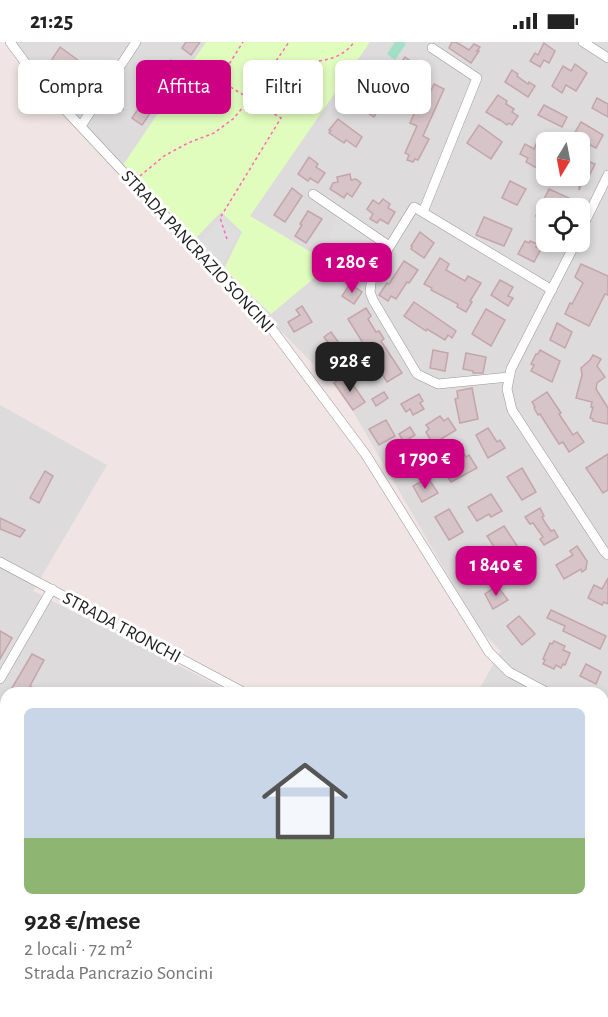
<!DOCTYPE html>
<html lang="it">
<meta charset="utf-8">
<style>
:root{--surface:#fff;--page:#f2f2f2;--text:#222;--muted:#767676;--line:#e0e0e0;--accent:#cd0083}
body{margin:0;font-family:"Alegreya Sans",sans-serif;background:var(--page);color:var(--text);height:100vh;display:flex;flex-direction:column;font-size:22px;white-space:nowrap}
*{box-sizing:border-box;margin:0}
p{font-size:20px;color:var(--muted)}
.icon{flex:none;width:33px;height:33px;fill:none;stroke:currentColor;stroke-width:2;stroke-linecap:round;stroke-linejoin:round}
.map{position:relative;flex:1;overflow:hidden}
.panel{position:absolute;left:0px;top:645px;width:609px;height:330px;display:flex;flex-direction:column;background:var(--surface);border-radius:18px 18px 0 0;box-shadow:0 3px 9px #0003}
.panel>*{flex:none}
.banner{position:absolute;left:18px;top:18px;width:573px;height:54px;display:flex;gap:12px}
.needle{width:39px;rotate:190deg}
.buttons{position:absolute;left:536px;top:90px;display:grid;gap:12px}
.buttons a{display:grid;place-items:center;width:54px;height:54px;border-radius:9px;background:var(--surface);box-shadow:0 3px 9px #0003;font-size:30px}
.price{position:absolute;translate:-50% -51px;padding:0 14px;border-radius:12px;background:var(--accent);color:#fff;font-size:20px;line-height:39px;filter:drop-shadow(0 2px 3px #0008)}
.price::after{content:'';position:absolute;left:50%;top:36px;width:18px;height:14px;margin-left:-9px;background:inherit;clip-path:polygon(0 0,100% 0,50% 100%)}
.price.selected{background:#222;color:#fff}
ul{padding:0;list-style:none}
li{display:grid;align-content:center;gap:12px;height:318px;padding:0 24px}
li+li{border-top:2px solid var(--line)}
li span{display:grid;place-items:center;height:186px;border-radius:9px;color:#555}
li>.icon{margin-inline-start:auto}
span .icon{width:108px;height:108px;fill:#fffc;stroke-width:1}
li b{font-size:26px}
.chip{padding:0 21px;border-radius:9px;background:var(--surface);box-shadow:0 3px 9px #0003;font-size:21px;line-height:54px}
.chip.selected{background:var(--accent);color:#fff}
.status{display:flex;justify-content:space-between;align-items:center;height:42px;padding:0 30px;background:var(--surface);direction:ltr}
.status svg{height:16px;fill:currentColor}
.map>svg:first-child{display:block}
</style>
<div class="status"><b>21:25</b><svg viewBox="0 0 49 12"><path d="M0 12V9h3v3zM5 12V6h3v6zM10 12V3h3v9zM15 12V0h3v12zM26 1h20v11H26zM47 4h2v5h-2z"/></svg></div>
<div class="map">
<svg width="608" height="975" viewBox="0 0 608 975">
<rect width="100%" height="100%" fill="#f0e4e4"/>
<path fill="#dddbdc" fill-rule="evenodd" d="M14 0H608V975H54V973L41 975H0V363L107 423 33 549 232 651H6V969H603V651H477L501 609 479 587 343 352 196 203 44 38ZM546 100H579V134H546ZM546 166H579V200H546Z"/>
<polygon fill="#ede4a6" points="406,969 467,969 463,975 416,975"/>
<polygon fill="#e1fdbe" points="206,0 370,0 250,174 331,222 271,272 224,227 242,190 221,170 194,198 123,123"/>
<g fill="#80e47d">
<polygon points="67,969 115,969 112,975 78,975"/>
<polygon points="131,969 162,969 174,975 128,975"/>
<polygon points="197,969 224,969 220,975 194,975"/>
</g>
<g fill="#dedede">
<polygon points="341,167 388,199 370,231 350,219 346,226 315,209 322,195 328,197"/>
<polygon points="220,176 240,191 221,225 198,202"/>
</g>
<polygon fill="#a1e0c6" points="395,0 403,0 406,2 395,18 387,12"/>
<g fill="#d7c4c8" stroke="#c3a5ab" stroke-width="1.5">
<polygon points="186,0 200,0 191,13 182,6"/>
<polygon points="452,0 456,0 469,8 474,2 480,5 477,9 479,9 471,21 449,6"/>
<polygon points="544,1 555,9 549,21 544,18 540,25 530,19 535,11 538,13"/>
<polygon points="60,5 101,35 85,55 69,43 70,41 53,29 55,26 49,22"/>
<polygon points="405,15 412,20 407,27 400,22"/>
<polygon points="171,18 182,26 142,83 132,76"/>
<polygon points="575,22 587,31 576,49 566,43 562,51 552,44 563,24 571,29"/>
<polygon points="407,28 422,37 414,49 402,42 405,36 403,35"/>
<polygon points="512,28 518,32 517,34 528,42 529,40 535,44 528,55 505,40"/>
<polygon points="434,42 444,47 423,94 429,97 418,118 415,117 413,120 407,118 409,113 405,111 417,84 410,81 416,67 421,70"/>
<polygon points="356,44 366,51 370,45 376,48 372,55 382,62 374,75 349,59 352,55 350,54"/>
<polygon points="498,53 507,59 506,62 514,67 512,70 518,74 512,83 509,81 507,83 499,77 499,78 486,70"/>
<polygon points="597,56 608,62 608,75 592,66"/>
<polygon points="114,57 123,67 118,71 110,63"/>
<polygon points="544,63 567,75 562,85 538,73"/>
<polygon points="338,77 362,95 356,105 346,98 344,101 329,91 331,89 329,88"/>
<polygon points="581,80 603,93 596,106 573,94"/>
<polygon points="479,83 502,100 491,117 467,101"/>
<polygon points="537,100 546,105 546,110 537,125 535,125 526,120 528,116 520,112 525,102 534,107"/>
<polygon points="309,115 318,122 316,125 325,131 318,141 310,136 308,139 298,132"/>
<polygon points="579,115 595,122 589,134 586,133 579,148"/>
<polygon points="350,132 351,138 356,137 361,141 352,155 347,151 344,156 330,147 333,141 338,140 337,135"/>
<polygon points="510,139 526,147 517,163 502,156"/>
<polygon points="292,146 302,154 285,180 274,173"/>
<polygon points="549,147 569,156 563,166 546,166 546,179 536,174"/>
<polygon points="383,157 390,162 388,166 395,170 388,182 380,177 377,181 370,177 373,172 367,167 373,158 379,162"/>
<polygon points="308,169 322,177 306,201 295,194 302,183 300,182"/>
<polygon points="484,175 512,187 504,204 476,193"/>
<polygon points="420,190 434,201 424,216 411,207 412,205 411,204"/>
<polygon points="525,199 529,201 530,199 537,202 536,205 541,207 534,220 518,212"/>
<polygon points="440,216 449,222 446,228 465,239 468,234 481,241 470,259 472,260 466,270 457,265 458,262 431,248 432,246 424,242"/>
<polygon points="404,219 418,228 409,241 407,240 396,257 391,254 388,259 379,253 387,241 389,242"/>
<polygon points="581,222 608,234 608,253 605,252 589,284 565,272 570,261 572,262 583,241 575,235"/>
<polygon points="500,238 513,245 508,254 513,256 508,264 491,253"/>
<polygon points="350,242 362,250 354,262 342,254"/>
<polygon points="414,260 456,289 452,296 448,293 445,298 427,287 426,289 404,274"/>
<polygon points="302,264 312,280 294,290 288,280 300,273 296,268"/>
<polygon points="366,266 371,274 368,277 376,290 379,289 384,297 381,299 402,331 387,340 348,277"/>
<polygon points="486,267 505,278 491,304 472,292"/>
<polygon points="557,281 572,290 565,306 550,298"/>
<polygon points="331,290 341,304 343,302 349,310 336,319 332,314 326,319 321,312 325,308 324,306 329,302 324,295"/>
<polygon points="433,308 448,311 445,329 430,326"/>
<polygon points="540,308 560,319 552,340 531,329 534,323 531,322 536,312 538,312"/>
<polygon points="466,311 486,315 483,331 473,331 473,329 463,327"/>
<polygon points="593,313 601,317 597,324 605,335 597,341 596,347 608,366 608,382 593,379 593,377 590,376 593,365 591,365 592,360 576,356 582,333 581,326 590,318"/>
<polygon points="346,333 365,360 353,368 334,341"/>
<polygon points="472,346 478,377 460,381 455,357 458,356 457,349"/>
<polygon points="384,350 388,356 376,364 372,357"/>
<polygon points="547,350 561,371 559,372 573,393 577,390 584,400 569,410 563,400 559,402 540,372 538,373 534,366 535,365 532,360"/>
<polygon points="419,352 423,359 420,361 424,367 413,373 410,367 406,370 401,362"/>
<polygon points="440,374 444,379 448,376 456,388 433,402 426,390 429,387 426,383"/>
<polygon points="386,378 395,394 379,403 369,387"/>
<polygon points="410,385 415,393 404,400 399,392"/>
<polygon points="488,386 497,400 500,398 505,406 488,416 476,393"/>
<polygon points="412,406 417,413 414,415 419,422 406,430 400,420 398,421 394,416"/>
<polygon points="464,412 466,415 469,413 477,426 451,440 444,429 452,424 450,420"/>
<polygon points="608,412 608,448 603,451 586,426"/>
<polygon points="522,426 536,450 522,458 507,435"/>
<polygon points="45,429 53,434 39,461 30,456"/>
<polygon points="428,436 438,451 422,460 413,444"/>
<polygon points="491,452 502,469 491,475 489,472 477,479 468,465"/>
<polygon points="540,466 544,474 542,475 546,482 551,489 554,488 558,495 544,503 540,497 543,495 533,481 530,482 525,475"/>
<polygon points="449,467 463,490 449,498 435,475"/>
<polygon points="0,476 25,488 20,495 0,487"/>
<polygon points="504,484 527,519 510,529 487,494"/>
<polygon points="577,504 587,519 586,527 582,530 581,527 564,537 556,523 573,513 570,509"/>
<polygon points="473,505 486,527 472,535 459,513"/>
<polygon points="608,536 608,562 604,560 602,563 588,556 594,543 602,547"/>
<polygon points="497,544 508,558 493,567 485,552"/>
<polygon points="551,568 606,594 600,607 563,589 565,584 547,576"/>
<polygon points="519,574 535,592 522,603 507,584"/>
<polygon points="0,589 12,596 0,617"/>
<polygon points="554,599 565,604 563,608 570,611 565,623 563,622 561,626 556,623 554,627 543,622 545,618 543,617 550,601 552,602"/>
<polygon points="32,612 44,618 30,644 41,651 9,651"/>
<polygon points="586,622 601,630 596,642 580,634"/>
</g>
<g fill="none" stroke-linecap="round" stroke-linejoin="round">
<defs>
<g id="lane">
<polyline points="35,969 57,975"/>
<polyline points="189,975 193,969"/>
</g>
<g id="street">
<polyline points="10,0 41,42 128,135 266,279 366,413 489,610 509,630 548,651"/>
<polyline points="583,0 608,16"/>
<polyline points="81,84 136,0"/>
<polyline points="313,152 389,204"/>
<polyline points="423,170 477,36 432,6"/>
<polyline points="579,192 608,133"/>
<polyline points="576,200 511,327 507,347 512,368 604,509 608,513"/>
<polyline points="509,335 438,342 417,332 373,258 370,250 372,233 414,165 552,248"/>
<polyline points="0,520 245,651"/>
<polyline points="0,637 52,547"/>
<polyline points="603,679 608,681"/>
<polyline points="603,858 608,861"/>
<polyline points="393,969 400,975"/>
<polyline points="469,975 473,969"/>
</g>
</defs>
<use href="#lane" stroke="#989898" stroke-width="6"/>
<use href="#street" stroke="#989898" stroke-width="10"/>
<g stroke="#ff66b8" stroke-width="1.5" stroke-dasharray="3 3" stroke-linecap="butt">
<path d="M277 20C302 20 338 24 354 0"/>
<polyline points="140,134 164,114 188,101 214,91 233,77 250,57 219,38 243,0"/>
<polyline points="227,197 220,176 281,76 250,57 289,0"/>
<polyline points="65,969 72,973"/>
<polyline points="165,969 177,975"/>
<polyline points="180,975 183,969"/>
</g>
<use href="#lane" stroke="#fff" stroke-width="4.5"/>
<use href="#street" stroke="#fff" stroke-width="9"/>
</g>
<g text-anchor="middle" stroke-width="6" stroke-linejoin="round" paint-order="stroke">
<g font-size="18" fill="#1e1e1e" stroke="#fff">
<text transform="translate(198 209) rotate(47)" y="6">STRADA PANCRAZIO SONCINI</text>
<text transform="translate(122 585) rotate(28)" y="6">STRADA TRONCHI</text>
</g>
</g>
</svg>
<div class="buttons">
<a><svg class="needle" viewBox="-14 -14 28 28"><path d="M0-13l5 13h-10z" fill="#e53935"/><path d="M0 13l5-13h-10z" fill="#767676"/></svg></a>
<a><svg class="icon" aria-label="locate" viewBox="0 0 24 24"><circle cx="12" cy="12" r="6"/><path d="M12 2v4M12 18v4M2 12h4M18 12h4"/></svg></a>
</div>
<b class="price" style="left:352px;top:252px">1 280 €</b>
<b class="price selected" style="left:350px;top:351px">928 €</b>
<b class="price" style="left:425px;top:448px">1 790 €</b>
<b class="price" style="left:496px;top:555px">1 840 €</b>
<div class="banner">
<a class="chip">Compra</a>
<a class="chip selected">Affitta</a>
<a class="chip">Filtri</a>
<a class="chip">Nuovo</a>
</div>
<section class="panel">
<ul>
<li><span style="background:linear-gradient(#c9d6e8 70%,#8fb573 0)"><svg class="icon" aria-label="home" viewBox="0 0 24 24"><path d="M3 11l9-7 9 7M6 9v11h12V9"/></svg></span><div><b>928 €/mese</b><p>2 locali · 72 m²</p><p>Strada Pancrazio Soncini</p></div></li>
</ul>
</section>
</div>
